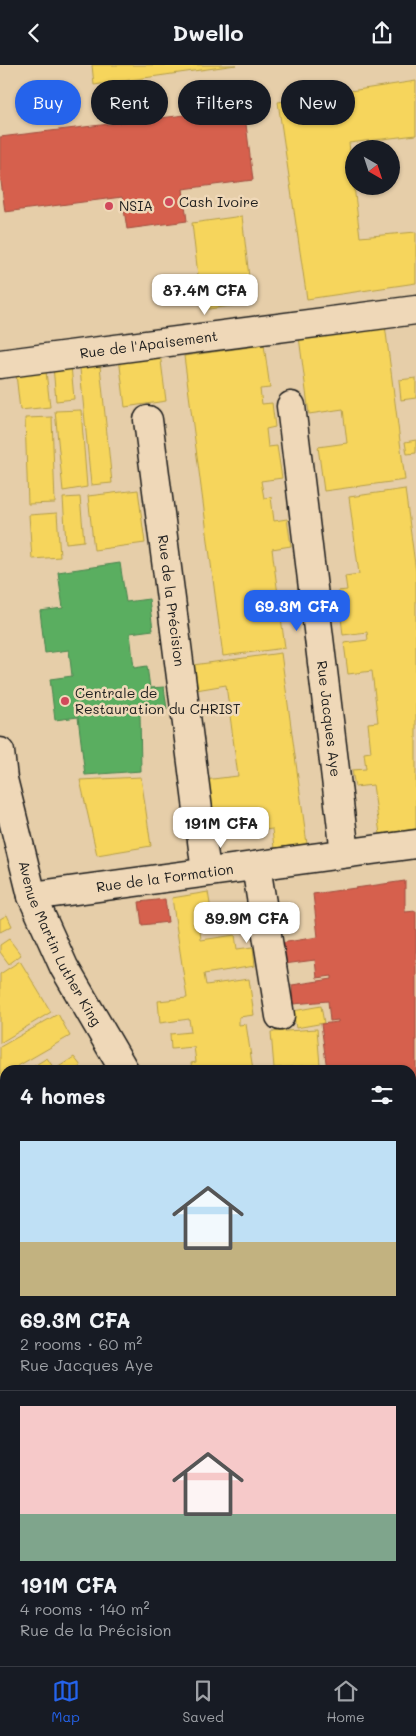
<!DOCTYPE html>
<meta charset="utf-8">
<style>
:root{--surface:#171b24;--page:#242831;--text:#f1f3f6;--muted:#9ea1a6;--line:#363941;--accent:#2563eb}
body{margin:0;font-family:Mali,sans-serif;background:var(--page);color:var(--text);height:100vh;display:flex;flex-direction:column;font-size:19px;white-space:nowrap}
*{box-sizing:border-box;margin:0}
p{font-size:16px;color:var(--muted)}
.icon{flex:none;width:28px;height:28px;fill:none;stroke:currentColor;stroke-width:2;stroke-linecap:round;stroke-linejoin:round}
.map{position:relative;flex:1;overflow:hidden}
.panel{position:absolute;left:0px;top:1000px;width:416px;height:601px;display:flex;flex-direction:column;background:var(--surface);border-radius:15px 15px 0 0;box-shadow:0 1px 4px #0004}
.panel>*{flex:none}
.top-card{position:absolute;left:15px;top:15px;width:386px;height:45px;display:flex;gap:10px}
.needle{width:32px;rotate:141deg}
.controls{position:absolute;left:345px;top:75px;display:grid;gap:10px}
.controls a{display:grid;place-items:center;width:55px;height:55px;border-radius:50%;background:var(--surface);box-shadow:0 1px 4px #0004;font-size:25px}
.price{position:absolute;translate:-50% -42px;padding:0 11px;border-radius:10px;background:#fff;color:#222;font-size:16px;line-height:32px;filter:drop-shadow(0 1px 2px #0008)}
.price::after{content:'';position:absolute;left:50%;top:30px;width:15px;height:11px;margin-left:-8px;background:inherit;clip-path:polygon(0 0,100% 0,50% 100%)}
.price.active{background:var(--accent);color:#fff}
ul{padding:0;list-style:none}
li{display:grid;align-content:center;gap:10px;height:265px;padding:0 20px}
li+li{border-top:1px solid var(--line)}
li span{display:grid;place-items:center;height:155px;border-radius:0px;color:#555}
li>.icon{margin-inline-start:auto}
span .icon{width:90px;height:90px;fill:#fffc;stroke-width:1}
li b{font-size:21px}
h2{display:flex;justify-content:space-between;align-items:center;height:60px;padding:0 20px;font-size:21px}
.chip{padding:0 18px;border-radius:22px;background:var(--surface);box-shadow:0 1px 4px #0004;font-size:18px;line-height:45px}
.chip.active{background:var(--accent);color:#fff}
header{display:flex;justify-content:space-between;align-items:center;height:65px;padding:0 20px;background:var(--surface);font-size:22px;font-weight:800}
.tab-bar{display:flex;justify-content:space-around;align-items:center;height:70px;border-top:1px solid var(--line);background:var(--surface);font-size:14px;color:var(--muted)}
.tab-bar a{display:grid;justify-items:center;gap:2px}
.tab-bar .active{color:var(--accent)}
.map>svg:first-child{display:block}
</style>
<header><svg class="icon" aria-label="back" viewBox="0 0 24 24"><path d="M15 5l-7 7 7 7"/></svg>Dwello<svg class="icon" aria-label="share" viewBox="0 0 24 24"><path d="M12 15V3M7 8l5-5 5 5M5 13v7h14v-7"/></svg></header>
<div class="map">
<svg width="416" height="1601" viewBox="0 0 416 1601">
<rect width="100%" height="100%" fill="#e6cea9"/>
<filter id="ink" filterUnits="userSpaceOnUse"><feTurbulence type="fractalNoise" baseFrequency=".02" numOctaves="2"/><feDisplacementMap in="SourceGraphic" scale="10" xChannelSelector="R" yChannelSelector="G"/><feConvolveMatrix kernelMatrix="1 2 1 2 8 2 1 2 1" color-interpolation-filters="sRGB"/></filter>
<g filter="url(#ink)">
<g fill="#f6d55c" stroke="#b59e49">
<polygon points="92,0 236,0 94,20"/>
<polygon points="416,16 416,70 349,78 360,172 416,167 416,218 307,234 278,37"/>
<polygon points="242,151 252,238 202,245 192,158"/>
<polygon points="385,260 405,415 324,426 318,382 347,378 343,344 309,349 299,272"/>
<polygon points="264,280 270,323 260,324 262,339 272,338 275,362 266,364 268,382 277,381 282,413 261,416 264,433 271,432 274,456 287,454 291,481 272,484 285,583 223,591 184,291"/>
<polygon points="160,288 166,336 125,342 119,293"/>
<polygon points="99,291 112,418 91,420 79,293"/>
<polygon points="71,300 74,334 56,336 53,301"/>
<polygon points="46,306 50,342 20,345 16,309"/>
<polygon points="416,313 416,333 401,335 399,315"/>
<polygon points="81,345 87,422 63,426 55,346"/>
<polygon points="52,352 55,438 28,439 25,353"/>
<polygon points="416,375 416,388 407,389 405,377"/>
<polygon points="405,424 416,507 416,764 380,769 373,720 355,722 352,705 366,704 364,688 371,687 368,658 378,657 372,606 348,609 344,578 368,575 367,567 343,570 338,526 347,525 345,511 359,509 349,432"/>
<polygon points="138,425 145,478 94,485 88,431"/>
<polygon points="80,432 84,476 66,478 63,433"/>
<polygon points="57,448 60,492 32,494 29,450"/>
<polygon points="281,588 307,779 274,783 272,764 245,768 242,743 208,748 204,715 238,711 226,620 196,625 193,600"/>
<polygon points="141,712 151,781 97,790 80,715"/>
<polygon points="208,827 214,863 200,865 201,875 235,870 237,884 253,882 255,901 204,909 206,920 249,914 254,950 239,952 239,960 246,959 253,1005 192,1005 191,998 196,997 194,982 171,984 170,969 191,967 189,954 160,958 158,936 187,933 172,833"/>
<polygon points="7,850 12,861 0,867 0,854"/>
<polygon points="9,874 21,890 9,899 0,887 0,880"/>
<polygon points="20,896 51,947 0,978 0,909"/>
<polygon points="321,941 324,958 296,963 293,946"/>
<polygon points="58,949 70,971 11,1005 5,1005 5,1009 0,1012 0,982"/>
<polygon points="317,964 320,1000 274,1003 271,967"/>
<polygon points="74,992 81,1001 74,1005 58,1005 57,1003"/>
<polygon points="47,993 55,1005 37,1005 34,1001"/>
<polygon points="5,1021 5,1050 0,1054 0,1025"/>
<polygon points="3,1123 5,1126 5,1150 0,1154 0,1126"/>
<polygon points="0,1411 5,1412 5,1451 0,1450"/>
<polygon points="0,1568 5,1569 5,1596 98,1596 97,1601 0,1601"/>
<polygon points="411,1573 416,1574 416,1601 383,1601 385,1596 411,1596"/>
<polygon points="156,1596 188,1596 207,1601 154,1601"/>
<polygon points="327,1596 365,1596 364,1601 344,1601"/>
</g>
<g fill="#d6604d" stroke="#9e4c3e">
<polygon points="244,43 253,115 183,124 187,156 127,164 122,132 5,147 0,109 0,72"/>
<polygon points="405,816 405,847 416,846 416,1080 411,1081 411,1005 327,1005 321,959 338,957 338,955 330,956 328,936 293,939 292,920 332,914 332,911 317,913 315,895 284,899 281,878 318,872 313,829"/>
<polygon points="165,834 168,857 142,860 139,837"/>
</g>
<polygon fill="#5aae61" stroke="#47824c" points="120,498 126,537 149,534 153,565 130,568 134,603 147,601 150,623 164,622 167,644 140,648 141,706 85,710 78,652 55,655 50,614 72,611 69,585 45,588 40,546 63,543 58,507"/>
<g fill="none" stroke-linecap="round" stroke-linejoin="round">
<defs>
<g id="street">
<path id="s1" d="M0 299 416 245"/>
<path id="s2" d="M291 341 345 788"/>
<path id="s3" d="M148 355 206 807"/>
<polyline points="256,801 280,951"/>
<path id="s4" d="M32 831 416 779"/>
<polyline points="0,1204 5,1200"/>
</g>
<g id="secondary">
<path id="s5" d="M0 687 3 714 32 831 64 902 124 1005"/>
<polyline points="411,1375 416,1377"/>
</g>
</defs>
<use href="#street" stroke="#1c1c1c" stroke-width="31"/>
<use href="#secondary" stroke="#1c1c1c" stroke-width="31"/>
<use href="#street" stroke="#efd8b8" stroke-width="28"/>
<use href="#secondary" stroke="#efd8b8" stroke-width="28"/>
</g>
</g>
<g fill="#d1495b" stroke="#efd8b8" stroke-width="2">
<circle cx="169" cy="137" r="5"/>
<circle cx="109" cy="141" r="5"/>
<circle cx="65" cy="636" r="5"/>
</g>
<g text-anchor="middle" stroke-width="5" stroke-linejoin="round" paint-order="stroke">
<g font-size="14" fill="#1c1c1c" stroke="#efd8b8" text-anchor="start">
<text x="179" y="142">Cash Ivoire</text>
<text x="119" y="146">NSIA</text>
<text x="75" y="633">Centrale de<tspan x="75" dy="16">Restauration du CHRIST</tspan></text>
</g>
<g font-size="14" fill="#1c1c1c" stroke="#efd8b8">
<text dy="5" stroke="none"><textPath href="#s1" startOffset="150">Rue de l'Apaisement</textPath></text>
<text dy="5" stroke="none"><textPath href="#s3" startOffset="182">Rue de la Précision</textPath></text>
<text dy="5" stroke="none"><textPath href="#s2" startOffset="315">Rue Jacques Aye</textPath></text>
<text dy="5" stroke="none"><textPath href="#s4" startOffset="134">Rue de la Formation</textPath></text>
<text dy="5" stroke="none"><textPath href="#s5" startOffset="202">Avenue Martin Luther King</textPath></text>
</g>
</g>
</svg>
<div class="controls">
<a><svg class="needle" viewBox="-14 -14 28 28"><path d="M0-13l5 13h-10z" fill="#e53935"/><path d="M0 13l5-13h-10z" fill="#9ea1a6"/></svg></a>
</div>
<b class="price" style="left:205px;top:251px">87.4M CFA</b>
<b class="price active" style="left:297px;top:567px">69.3M CFA</b>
<b class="price" style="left:221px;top:784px">191M CFA</b>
<b class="price" style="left:247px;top:879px">89.9M CFA</b>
<div class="top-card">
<a class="chip active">Buy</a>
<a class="chip">Rent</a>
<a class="chip">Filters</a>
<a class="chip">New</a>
</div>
<section class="panel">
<h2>4 homes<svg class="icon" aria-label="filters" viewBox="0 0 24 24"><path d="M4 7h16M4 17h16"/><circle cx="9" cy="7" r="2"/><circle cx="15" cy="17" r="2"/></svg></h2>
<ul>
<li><span style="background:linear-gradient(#bfe0f5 65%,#c2b280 0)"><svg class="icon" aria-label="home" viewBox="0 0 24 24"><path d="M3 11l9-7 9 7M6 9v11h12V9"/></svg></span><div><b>69.3M CFA</b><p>2 rooms · 60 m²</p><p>Rue Jacques Aye</p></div></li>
<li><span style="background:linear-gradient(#f6c9c9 70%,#7fa58c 0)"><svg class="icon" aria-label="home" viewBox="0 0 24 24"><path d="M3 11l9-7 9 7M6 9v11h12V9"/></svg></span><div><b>191M CFA</b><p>4 rooms · 140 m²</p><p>Rue de la Précision</p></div></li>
</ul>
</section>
</div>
<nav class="tab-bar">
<a class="active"><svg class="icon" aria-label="map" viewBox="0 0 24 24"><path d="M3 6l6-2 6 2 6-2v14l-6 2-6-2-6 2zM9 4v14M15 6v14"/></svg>Map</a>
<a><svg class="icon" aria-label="saved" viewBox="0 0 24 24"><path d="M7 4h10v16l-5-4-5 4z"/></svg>Saved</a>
<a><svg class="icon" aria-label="home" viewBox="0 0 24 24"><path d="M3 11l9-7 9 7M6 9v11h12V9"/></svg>Home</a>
</nav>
